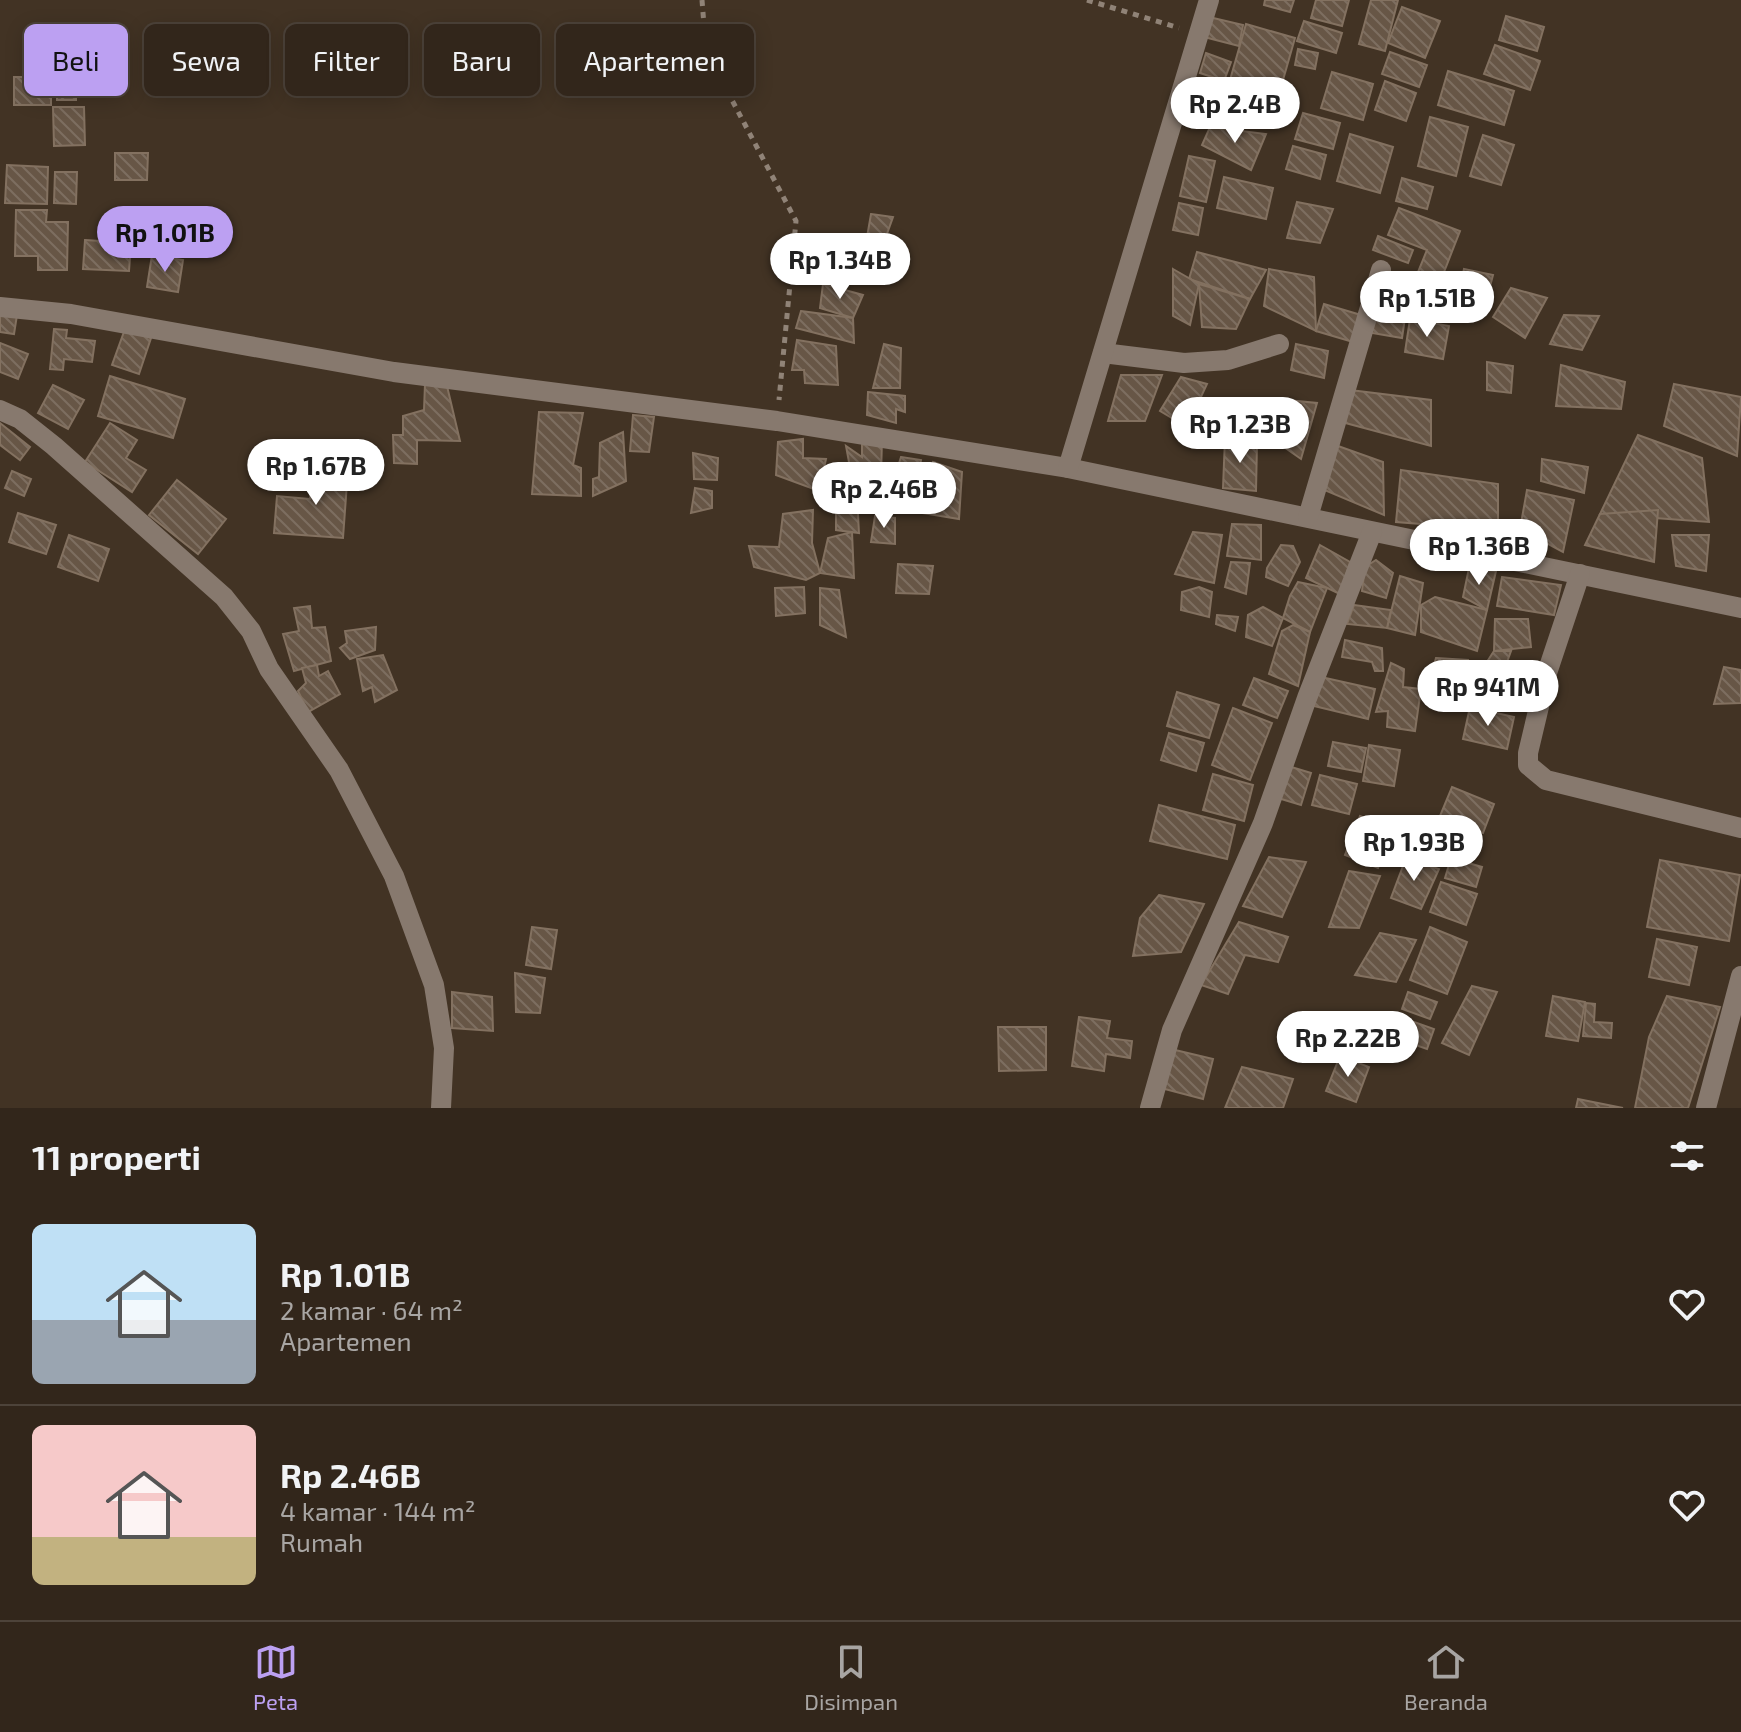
<!DOCTYPE html>
<html lang="id">
<meta charset="utf-8">
<style>
:root{--surface:#32261b;--page:#3d3228;--text:#f1f3f6;--muted:#a8a5a3;--line:#4d433a;--accent:#bca0f2}
body{margin:0;font-family:"Exo 2",sans-serif;background:var(--page);color:var(--text);height:100vh;display:flex;flex-direction:column;font-size:30px;white-space:nowrap}
*{box-sizing:border-box;margin:0}
p{font-size:26px;color:var(--muted)}
.icon{flex:none;width:44px;height:44px;fill:none;stroke:currentColor;stroke-width:2;stroke-linecap:round;stroke-linejoin:round}
.map{position:relative;height:1108px;overflow:hidden}
.details{display:flex;flex-direction:column;background:var(--surface);flex:1}
.details>*{flex:none}
.hud{position:absolute;left:24px;top:24px;width:800px;height:72px;display:flex;gap:16px}
.price{position:absolute;translate:-50% -68px;padding:0 18px;border-radius:28px;background:#fff;color:#222;font-size:26px;line-height:52px;filter:drop-shadow(0 2px 4px #0008)}
.price::after{content:'';position:absolute;left:50%;top:48px;width:24px;height:18px;margin-left:-12px;background:inherit;clip-path:polygon(0 0,100% 0,50% 100%)}
.price.selected{background:var(--accent);color:#111}
ul{padding:0;list-style:none}
li{display:flex;align-items:center;gap:24px;height:200px;padding:0 32px}
li+li{border-top:2px solid var(--line)}
li span{display:grid;place-items:center;flex:none;width:224px;height:160px;border-radius:12px;color:#555}
li>.icon{margin-inline-start:auto}
span .icon{width:96px;height:96px;fill:#fffc;stroke-width:1}
li b{font-size:34px}
h2{display:flex;justify-content:space-between;align-items:center;height:96px;padding:0 32px;font-size:34px}
.chip{padding:0 28px;border-radius:12px;background:var(--surface);box-shadow:0 4px 20px #0003,0 0 0 2px var(--line);font-size:28px;line-height:72px}
.chip.selected{background:var(--accent);color:#111}
.dock{display:flex;justify-content:space-around;align-items:center;height:112px;border-top:2px solid var(--line);background:var(--surface);font-size:22px;color:var(--muted)}
.dock a{display:grid;justify-items:center;gap:4px}
.dock .selected{color:var(--accent)}
.map>svg:first-child{display:block}
</style>
<div class="map">
<svg width="1741" height="1108" viewBox="0 0 1741 1108">
<defs>
<pattern id="building-back-hatch" width="6" height="6" patternUnits="userSpaceOnUse" patternTransform="scale(2)"><rect width="6" height="6" fill="#675646"/><path d="M-1 5l2 2M0 0l6 6M5-1l2 2" fill="none" stroke="#7d6e60"/></pattern>
</defs>
<rect width="100%" height="100%" fill="#423324"/>
<g fill="url(#building-back-hatch)" stroke="#837160" stroke-width="2">
<polygon points="1265,0 1294,0 1290,12 1264,5"/>
<polygon points="1316,0 1349,0 1342,26 1311,18"/>
<polygon points="1371,0 1398,0 1385,51 1359,44"/>
<polygon points="1402,7 1440,21 1425,58 1388,43"/>
<polygon points="1506,16 1544,27 1537,51 1499,40"/>
<polygon points="1209,17 1243,25 1239,46 1204,37"/>
<polygon points="1304,21 1342,33 1336,53 1297,41"/>
<polygon points="1246,24 1295,38 1277,101 1228,87"/>
<polygon points="1495,45 1540,61 1530,90 1484,74"/>
<polygon points="1298,49 1318,53 1315,69 1295,65"/>
<polygon points="1390,52 1427,65 1419,87 1382,74"/>
<polygon points="1206,53 1231,62 1224,81 1200,73"/>
<polygon points="1448,71 1514,91 1504,125 1438,105"/>
<polygon points="1332,72 1373,84 1363,120 1321,108"/>
<rect x="14" y="77" width="37" height="28"/>
<polygon points="1385,81 1416,93 1406,121 1375,110"/>
<rect x="57" y="87" width="19" height="13"/>
<polygon points="53,107 84,107 85,145 54,146"/>
<polygon points="1303,113 1340,123 1333,149 1295,139"/>
<polygon points="1430,117 1468,127 1456,176 1418,166"/>
<polygon points="1210,127 1266,134 1251,170 1202,145"/>
<polygon points="1350,134 1393,147 1380,193 1337,181"/>
<polygon points="1483,135 1514,145 1501,185 1470,176"/>
<polygon points="1293,146 1326,155 1320,179 1286,169"/>
<polygon points="115,153 148,153 147,180 115,180"/>
<polygon points="1189,156 1215,161 1206,202 1180,196"/>
<polygon points="7,165 48,167 47,204 5,203"/>
<polygon points="55,172 77,172 76,204 54,203"/>
<polygon points="1224,177 1273,188 1266,219 1217,208"/>
<polygon points="1402,178 1433,187 1427,209 1396,201"/>
<polygon points="1297,202 1333,209 1320,243 1287,238"/>
<polygon points="1179,203 1203,208 1198,235 1173,230"/>
<polygon points="1399,208 1460,231 1437,290 1414,282 1427,250 1388,235"/>
<polygon points="16,210 47,210 46,222 68,222 67,270 38,270 38,256 15,256"/>
<polygon points="871,214 893,217 883,245 866,243"/>
<polygon points="1378,236 1413,250 1408,263 1373,250"/>
<polygon points="85,240 131,243 129,271 83,269"/>
<polygon points="866,243 862,270 839,270 841,247"/>
<polygon points="1197,252 1266,270 1250,299 1189,279"/>
<polygon points="152,255 183,260 178,292 147,287"/>
<polygon points="1173,269 1199,284 1190,325 1173,316"/>
<polygon points="1269,269 1314,277 1316,331 1264,306"/>
<polygon points="1464,269 1493,275 1487,298 1459,292"/>
<polygon points="1384,283 1419,297 1411,317 1376,303"/>
<polygon points="823,284 863,295 853,318 820,308"/>
<polygon points="1199,284 1250,299 1236,329 1202,327"/>
<polygon points="1511,288 1547,298 1525,338 1493,317"/>
<polygon points="1324,304 1361,315 1353,342 1316,331"/>
<polygon points="801,311 853,318 854,343 796,328"/>
<polygon points="0,312 17,315 14,334 0,332"/>
<polygon points="1374,313 1405,318 1402,338 1372,333"/>
<polygon points="1564,315 1599,316 1582,350 1550,344"/>
<polygon points="1410,319 1449,326 1443,359 1405,352"/>
<polygon points="54,329 67,330 66,338 95,341 92,362 64,359 63,370 50,369"/>
<polygon points="125,329 151,338 139,374 112,365"/>
<polygon points="797,340 836,346 838,385 805,383 804,370 792,370"/>
<polygon points="0,343 28,354 18,379 0,372"/>
<polygon points="884,344 901,348 900,388 873,388"/>
<polygon points="1296,344 1328,351 1324,378 1291,370"/>
<polygon points="1487,362 1513,366 1511,393 1487,390"/>
<polygon points="1561,365 1625,382 1621,409 1556,406"/>
<polygon points="1121,375 1162,375 1145,421 1108,421"/>
<polygon points="110,376 185,399 173,438 98,416"/>
<polygon points="1181,377 1207,384 1187,427 1160,411"/>
<polygon points="425,384 447,386 460,441 417,440 417,464 394,463 393,435 403,435 403,416 424,410"/>
<polygon points="1674,384 1741,397 1737,456 1664,426"/>
<polygon points="53,385 84,400 68,429 38,413"/>
<polygon points="1350,390 1431,400 1431,446 1338,421"/>
<polygon points="868,392 905,396 905,412 896,409 896,423 867,415"/>
<polygon points="1276,399 1317,403 1301,459 1268,436"/>
<polygon points="539,412 583,413 573,465 581,468 581,496 532,494"/>
<polygon points="633,415 654,417 649,452 630,451"/>
<polygon points="0,423 30,447 20,460 0,445"/>
<polygon points="110,423 137,440 126,458 146,470 132,492 85,462"/>
<polygon points="623,432 626,481 593,496 593,479 599,477 600,443"/>
<polygon points="1638,435 1702,458 1709,522 1600,514"/>
<polygon points="882,438 881,479 866,478 851,473 846,446 862,457 862,445"/>
<polygon points="1225,438 1257,444 1256,491 1223,488"/>
<polygon points="803,439 803,458 826,459 819,491 776,475 778,442"/>
<polygon points="1338,446 1383,462 1384,515 1322,489"/>
<polygon points="693,453 718,458 717,480 694,479"/>
<polygon points="901,457 921,460 913,504 897,503 890,491"/>
<polygon points="1542,459 1588,467 1584,493 1541,481"/>
<polygon points="933,462 962,472 959,519 922,513"/>
<polygon points="313,467 348,469 343,538 274,533 277,496 310,499"/>
<polygon points="1401,470 1498,484 1498,530 1396,522"/>
<polygon points="12,471 31,479 24,496 5,488"/>
<polygon points="177,480 226,519 198,554 149,515"/>
<polygon points="695,488 712,491 712,508 691,513"/>
<polygon points="1527,490 1574,500 1563,552 1520,529"/>
<polygon points="836,492 857,496 859,533 836,530"/>
<polygon points="813,510 812,543 820,573 806,580 754,567 749,546 779,547 783,514"/>
<polygon points="1658,510 1654,562 1585,545 1600,514"/>
<polygon points="18,513 56,525 46,554 9,542"/>
<polygon points="875,516 895,518 895,544 871,542"/>
<polygon points="1232,524 1261,525 1261,560 1227,556"/>
<polygon points="852,532 854,578 820,573 828,538"/>
<polygon points="1193,532 1222,535 1214,583 1175,574"/>
<polygon points="69,535 109,549 98,581 58,567"/>
<polygon points="1672,535 1709,535 1706,571 1676,566"/>
<polygon points="1281,545 1293,546 1300,562 1288,586 1266,577 1267,568"/>
<polygon points="1320,545 1350,562 1340,594 1306,578"/>
<polygon points="1376,560 1393,573 1386,598 1362,591 1365,567"/>
<polygon points="1231,562 1250,563 1246,594 1225,587"/>
<polygon points="898,564 933,566 929,594 896,593"/>
<polygon points="1469,568 1496,571 1487,610 1463,597"/>
<polygon points="1400,576 1423,583 1415,635 1387,628"/>
<polygon points="1502,577 1561,585 1554,615 1497,606"/>
<polygon points="1298,582 1327,588 1310,632 1283,618 1290,596"/>
<polygon points="804,587 805,613 776,616 775,588"/>
<polygon points="1199,587 1212,592 1209,617 1181,610 1182,592"/>
<polygon points="820,588 839,590 846,637 820,625"/>
<polygon points="1435,597 1487,610 1477,651 1421,632 1421,605"/>
<polygon points="1354,605 1391,610 1387,628 1347,624"/>
<polygon points="310,606 312,628 325,627 331,661 294,671 283,634 299,631 294,608"/>
<polygon points="1263,607 1283,618 1272,646 1246,637 1248,615"/>
<polygon points="1217,615 1238,617 1235,631 1216,624"/>
<polygon points="1495,619 1528,619 1531,647 1494,651"/>
<polygon points="1293,625 1310,632 1298,686 1269,674 1282,631"/>
<polygon points="376,627 375,650 350,659 340,648 347,643 345,631"/>
<polygon points="1345,640 1382,648 1383,671 1375,671 1372,662 1342,657"/>
<polygon points="1494,651 1511,651 1502,676 1500,703 1472,702 1477,671 1483,668"/>
<polygon points="383,655 397,690 375,702 372,687 363,691 357,659"/>
<polygon points="1436,658 1468,660 1467,691 1428,686"/>
<polygon points="1391,663 1404,669 1403,687 1421,689 1415,731 1387,727 1388,711 1376,712"/>
<polygon points="317,665 319,676 328,671 340,694 308,712 298,691 306,683 302,668"/>
<polygon points="1512,665 1533,675 1526,711 1500,703"/>
<polygon points="1724,667 1741,670 1741,703 1714,704"/>
<polygon points="1321,677 1375,689 1368,719 1314,706"/>
<polygon points="1254,678 1288,691 1277,718 1243,705"/>
<polygon points="1177,692 1219,705 1209,738 1167,726"/>
<polygon points="1470,707 1514,717 1507,749 1463,739"/>
<polygon points="1233,708 1272,723 1250,780 1212,765"/>
<polygon points="1169,733 1204,743 1196,771 1161,760"/>
<polygon points="1333,742 1366,748 1361,772 1328,766"/>
<polygon points="1369,745 1400,750 1394,786 1363,781"/>
<polygon points="1288,766 1311,773 1301,805 1278,798"/>
<polygon points="1213,774 1253,785 1244,821 1203,810"/>
<polygon points="1320,775 1357,784 1349,814 1312,805"/>
<polygon points="1452,787 1494,804 1483,833 1440,816"/>
<polygon points="1159,805 1235,825 1227,859 1150,841"/>
<polygon points="1360,816 1389,828 1382,843 1387,845 1378,868 1345,855"/>
<polygon points="1269,857 1306,862 1282,917 1243,906"/>
<polygon points="1406,858 1439,869 1421,909 1391,898"/>
<polygon points="1451,858 1482,867 1476,887 1445,878"/>
<polygon points="1660,860 1740,875 1729,941 1647,927"/>
<polygon points="1349,871 1380,876 1359,928 1329,927"/>
<polygon points="1441,882 1477,894 1466,925 1430,912"/>
<polygon points="1159,895 1204,904 1181,952 1133,956 1140,918"/>
<polygon points="1239,922 1288,937 1278,962 1245,955 1228,994 1201,985"/>
<polygon points="532,927 557,930 551,969 526,965"/>
<polygon points="1430,927 1467,942 1447,994 1410,980"/>
<polygon points="1380,933 1416,940 1396,982 1355,975"/>
<polygon points="1657,939 1697,947 1689,985 1649,977"/>
<polygon points="515,973 545,978 540,1013 516,1012"/>
<polygon points="1472,986 1497,992 1469,1055 1442,1043"/>
<polygon points="452,992 492,997 493,1031 452,1028"/>
<polygon points="1408,992 1437,1002 1430,1019 1402,1009"/>
<polygon points="1553,996 1585,1002 1578,1041 1546,1036"/>
<polygon points="1667,996 1720,1007 1688,1108 1635,1108 1649,1037"/>
<polygon points="1586,1003 1595,1004 1594,1022 1612,1023 1611,1038 1583,1036"/>
<polygon points="1079,1017 1110,1021 1107,1038 1132,1041 1130,1058 1106,1054 1104,1071 1072,1066"/>
<polygon points="1400,1017 1434,1029 1427,1049 1392,1037"/>
<polygon points="998,1027 1046,1027 1046,1070 999,1071"/>
<polygon points="1171,1049 1213,1059 1203,1099 1161,1088"/>
<polygon points="1340,1056 1369,1067 1356,1102 1326,1091"/>
<polygon points="1242,1067 1293,1079 1283,1108 1225,1108"/>
<polygon points="1578,1099 1623,1108 1576,1108"/>
</g>
<g fill="none" stroke-linecap="round" stroke-linejoin="round">
<g stroke="#908377" stroke-width="5" stroke-dasharray="6 6" stroke-linecap="butt">
<polyline points="702,0 706,51 796,221 779,400"/>
<polyline points="1087,0 1179,28"/>
</g>
<g stroke="#87796e" stroke-width="20">
<polyline points="0,307 71,314 394,372 777,421 1068,468 1741,608"/>
<polyline points="1103,353 1184,363 1228,360 1279,344"/>
<polyline points="0,410 20,419 54,446 224,597 251,631 269,669 339,770 394,876 434,985 444,1048 441,1108"/>
<polyline points="1068,468 1209,0"/>
<polyline points="1308,517 1381,270"/>
<polyline points="1580,574 1547,673 1528,753 1528,765 1546,780 1741,828"/>
<polyline points="1150,1108 1172,1030 1263,823 1307,698 1372,532"/>
<polyline points="1706,1108 1741,976"/>
</g>
</g>
</svg>
<b class="price" style="left:1235px;top:145px">Rp 2.4B</b>
<b class="price selected" style="left:165px;top:274px">Rp 1.01B</b>
<b class="price" style="left:840px;top:301px">Rp 1.34B</b>
<b class="price" style="left:1427px;top:339px">Rp 1.51B</b>
<b class="price" style="left:1240px;top:465px">Rp 1.23B</b>
<b class="price" style="left:316px;top:507px">Rp 1.67B</b>
<b class="price" style="left:884px;top:530px">Rp 2.46B</b>
<b class="price" style="left:1479px;top:587px">Rp 1.36B</b>
<b class="price" style="left:1488px;top:728px">Rp 941M</b>
<b class="price" style="left:1414px;top:883px">Rp 1.93B</b>
<b class="price" style="left:1348px;top:1079px">Rp 2.22B</b>
<div class="hud">
<a class="chip selected">Beli</a>
<a class="chip">Sewa</a>
<a class="chip">Filter</a>
<a class="chip">Baru</a>
<a class="chip">Apartemen</a>
</div>
</div>
<section class="details">
<h2>11 properti<svg class="icon" aria-label="filters" viewBox="0 0 24 24"><path d="M4 7h16M4 17h16"/><circle cx="9" cy="7" r="2"/><circle cx="15" cy="17" r="2"/></svg></h2>
<ul>
<li><span style="background:linear-gradient(#bfe0f5 60%,#9aa5b1 0)"><svg class="icon" aria-label="home" viewBox="0 0 24 24"><path d="M3 11l9-7 9 7M6 9v11h12V9"/></svg></span><div><b>Rp 1.01B</b><p>2 kamar · 64 m²</p><p>Apartemen</p></div><svg class="icon" aria-label="heart" viewBox="0 0 24 24"><path d="M12 20l-8-8c-3-5 5-10 8-4 3-6 11-1 8 4z"/></svg></li>
<li><span style="background:linear-gradient(#f6c9c9 70%,#c2b280 0)"><svg class="icon" aria-label="home" viewBox="0 0 24 24"><path d="M3 11l9-7 9 7M6 9v11h12V9"/></svg></span><div><b>Rp 2.46B</b><p>4 kamar · 144 m²</p><p>Rumah</p></div><svg class="icon" aria-label="heart" viewBox="0 0 24 24"><path d="M12 20l-8-8c-3-5 5-10 8-4 3-6 11-1 8 4z"/></svg></li>
</ul>
</section>
<nav class="dock">
<a class="selected"><svg class="icon" aria-label="map" viewBox="0 0 24 24"><path d="M3 6l6-2 6 2 6-2v14l-6 2-6-2-6 2zM9 4v14M15 6v14"/></svg>Peta</a>
<a><svg class="icon" aria-label="saved" viewBox="0 0 24 24"><path d="M7 4h10v16l-5-4-5 4z"/></svg>Disimpan</a>
<a><svg class="icon" aria-label="home" viewBox="0 0 24 24"><path d="M3 11l9-7 9 7M6 9v11h12V9"/></svg>Beranda</a>
</nav>
